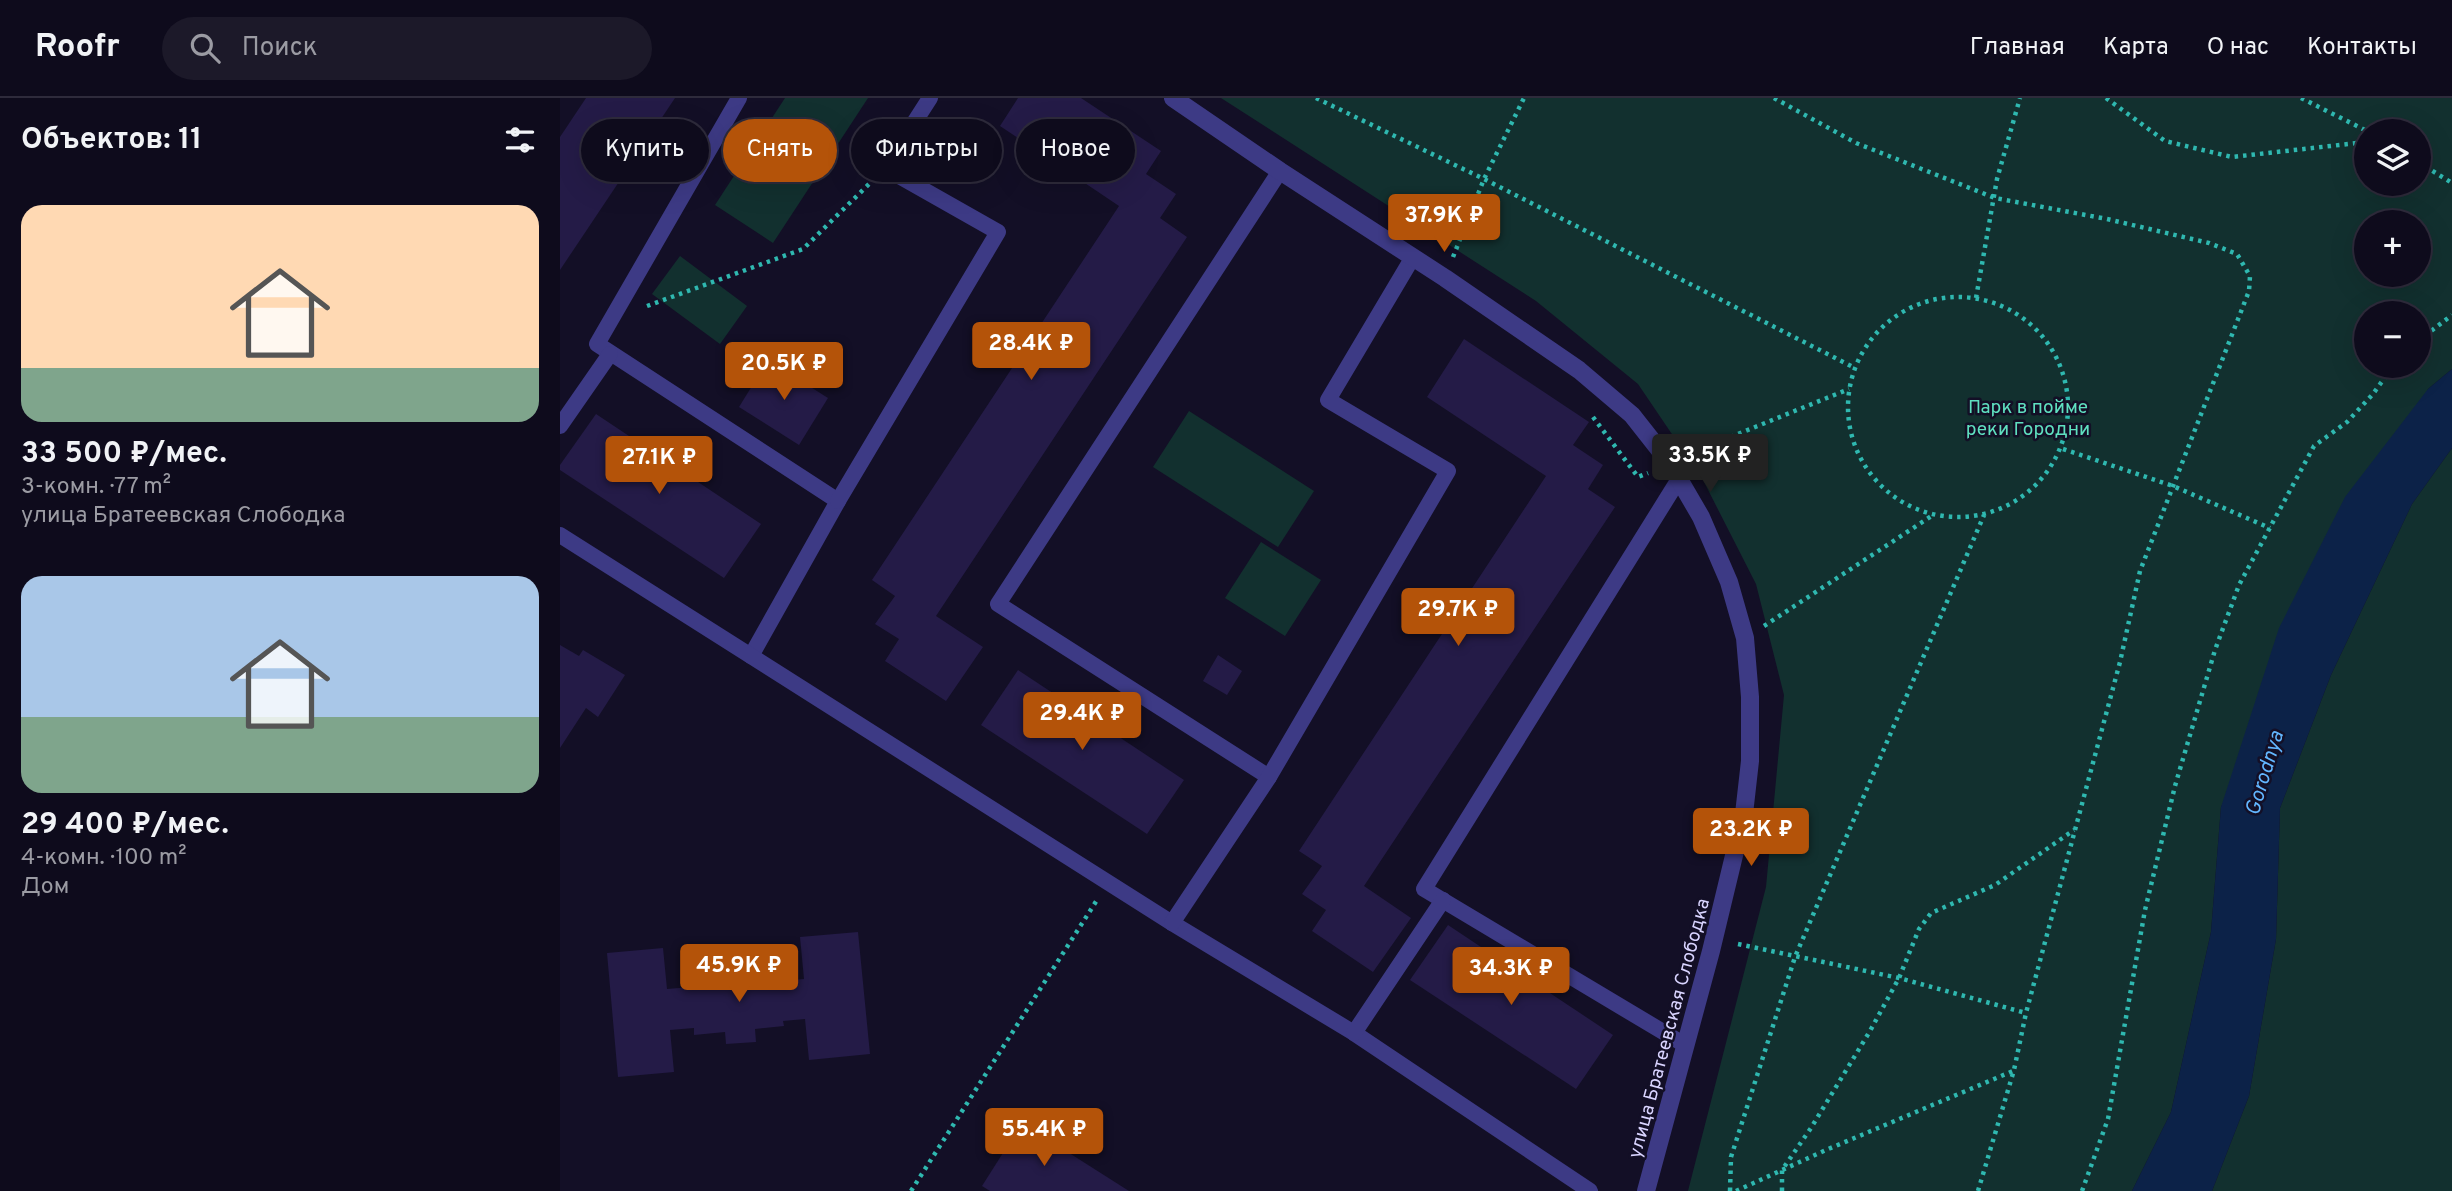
<!DOCTYPE html>
<html lang="ru">
<meta charset="utf-8">
<style>
:root{--surface:#0e0b1c;--page:#1c1929;--text:#f1f3f6;--muted:#9b9ba3;--line:#2e2b3b;--accent:#b45309}
body{margin:0;font-family:Overpass,sans-serif;background:var(--page);color:var(--text);height:100vh;display:flex;flex-direction:column;font-size:26px;white-space:nowrap}
*{box-sizing:border-box;margin:0}
p{font-size:23px;color:var(--muted)}
.icon{flex:none;width:38px;height:38px;fill:none;stroke:currentColor;stroke-width:2;stroke-linecap:round;stroke-linejoin:round}
.map{position:relative;flex:1;overflow:hidden}
.sheet{display:flex;flex-direction:column;background:var(--surface);width:560px}
.sheet>*{flex:none}
.top-card{position:absolute;left:21px;top:21px;width:665px;height:63px;display:flex;gap:14px}
.tools{position:absolute;left:1794px;top:21px;display:grid;gap:14px}
.tools a{display:grid;place-items:center;width:77px;height:77px;border-radius:50%;background:var(--surface);box-shadow:0 7px 28px #0002,0 0 0 2px var(--line);font-size:35px}
.price{position:absolute;translate:-50% -60px;padding:0 16px;border-radius:7px;background:var(--accent);color:#fff;font-size:23px;line-height:46px;filter:drop-shadow(0 2px 4px #0008)}
.price::after{content:'';position:absolute;left:50%;top:42px;width:21px;height:16px;margin-left:-10px;background:inherit;clip-path:polygon(0 0,100% 0,50% 100%)}
.price.current{background:#222;color:#fff}
ul{padding:0;list-style:none}
li{display:grid;align-content:center;gap:14px;height:371px;padding:0 21px}
li span{display:grid;place-items:center;height:217px;border-radius:21px;color:#555}
li>.icon{margin-inline-start:auto}
span .icon{width:126px;height:126px;fill:#fffc;stroke-width:1}
li b{font-size:30px}
h2{display:flex;justify-content:space-between;align-items:center;height:84px;padding:0 21px;font-size:30px}
.tag{padding:0 24px;border-radius:32px;background:var(--surface);box-shadow:0 7px 28px #0002,0 0 0 2px var(--line);font-size:24px;line-height:63px}
.tag.current{background:var(--accent);color:#fff}
header{display:flex;align-items:center;gap:42px;box-sizing:border-box;height:98px;padding:0 35px;background:var(--surface);border-bottom:2px solid var(--line)}
header strong{font-size:33px}
nav{display:flex;gap:38px;margin-inline-start:auto;font-size:24px}
.search{width:490px;height:63px;background:var(--page);display:flex;align-items:center;gap:18px;box-sizing:border-box;padding:0 24px;border-radius:38px;color:var(--muted);font-size:26px}
main{display:flex;flex:1;min-height:0}
.map>svg:first-child{display:block}
</style>
<header>
<strong>Roofr</strong>
<div class="search"><svg class="icon" aria-label="search" viewBox="0 0 24 24"><circle cx="10" cy="10" r="6"/><path d="M15 15l6 6"/></svg>Поиск</div>
<nav><a>Главная</a><a>Карта</a><a>О нас</a><a>Контакты</a></nav>
</header>
<main>
<section class="sheet">
<h2>Объектов: 11<svg class="icon" aria-label="filters" viewBox="0 0 24 24"><path d="M4 7h16M4 17h16"/><circle cx="9" cy="7" r="2"/><circle cx="15" cy="17" r="2"/></svg></h2>
<ul>
<li><span style="background:linear-gradient(#ffd9b3 75%,#7fa58c 0)"><svg class="icon" aria-label="home" viewBox="0 0 24 24"><path d="M3 11l9-7 9 7M6 9v11h12V9"/></svg></span><div><b>33 500 ₽/мес.</b><p>3-комн. · 77 m²</p><p>улица Братеевская Слободка</p></div></li>
<li><span style="background:linear-gradient(#a9c7e8 65%,#7fa58c 0)"><svg class="icon" aria-label="home" viewBox="0 0 24 24"><path d="M3 11l9-7 9 7M6 9v11h12V9"/></svg></span><div><b>29 400 ₽/мес.</b><p>4-комн. · 100 m²</p><p>Дом</p></div></li>
</ul>
</section>
<div class="map">
<svg width="1892" height="1093" viewBox="0 0 1892 1093">
<rect width="100%" height="100%" fill="#130f26"/>
<g fill="#12302f" fill-rule="evenodd">
<polygon points="225,0 308,0 213,145 155,107"/>
<path d="M661 0H1892V271L1868 291 1661 709 1651 834 1611 1014 1572 1093H1128L1206 789 1224 597 1196 486 1143 382 1078 286 976 203ZM1806 33H1858V86H1806ZM1806 124H1858V177H1806ZM1806 215H1858V268H1806Z"/>
<polygon points="120,158 187,208 160,246 92,196"/>
<polygon points="629,313 754,393 718,449 593,369"/>
<polygon points="1892,350 1892,1093 1652,1093 1689,998 1716,841 1720,710 1771,577 1852,406"/>
<polygon points="701,444 761,482 725,538 665,500"/>
</g>
<polygon fill="#0c2248" points="1892,271 1892,350 1852,406 1771,577 1720,710 1716,841 1689,998 1652,1093 1572,1093 1611,1014 1651,834 1661,709 1719,530 1785,399 1868,291"/>
<g fill="#241b47">
<polygon points="26,0 115,0 0,172 0,39"/>
<polygon points="458,0 521,0 601,53 586,76 616,96 600,120 627,139 376,518 423,549 386,603 325,563 339,541 315,526 335,498 312,482 559,108 440,28"/>
<polygon points="904,241 1029,324 1013,347 1043,367 1028,391 1055,409 804,788 851,820 813,874 752,833 766,812 742,796 762,768 739,753 986,378 867,299"/>
<polygon points="208,262 268,300 239,347 179,309"/>
<polygon points="36,316 201,426 164,480 0,372 0,367"/>
<polygon points="0,547 19,558 23,552 65,577 38,619 26,610 0,650"/>
<polygon points="658,557 682,573 667,597 643,583"/>
<polygon points="458,572 624,682 587,736 421,627"/>
<polygon points="888,827 1053,937 1016,991 850,882"/>
<polygon points="298,834 310,956 249,962 245,921 223,923 224,928 195,931 196,944 166,946 165,934 134,937 134,930 110,932 114,974 58,979 47,855 103,850 107,891 131,889 130,882 160,879 159,868 188,865 189,878 220,875 220,883 244,881 240,839"/>
<polygon points="462,1025 569,1093 430,1093 422,1088"/>
</g>
<g fill="none" stroke-linecap="round" stroke-linejoin="round">
<g stroke="#2fb8b0" stroke-width="4.5" stroke-dasharray="3.5 5" stroke-linecap="butt">
<polyline points="756,0 924,81 1295,270"/>
<polyline points="1214,0 1296,45 1435,100 1547,121 1649,145 1677,156 1690,178 1689,193 1580,473 1560,564 1466,915 1454,972 1418,1093"/>
<polyline points="1546,0 1605,43 1672,59 1806,44"/>
<polyline points="1741,0 1807,33"/>
<polyline points="1858,64 1892,85"/>
<polyline points="893,159 924,81 964,0"/>
<circle cx="1398" cy="309" r="110"/>
<polyline points="1416,200 1437,81 1460,0"/>
<polyline points="87,208 243,151 310,85"/>
<polyline points="1858,243 1892,217"/>
<polyline points="1033,319 1078,379 1088,375"/>
<polyline points="1503,351 1613,388 1710,430"/>
<polyline points="1131,355 1289,291"/>
<polyline points="1204,528 1373,417"/>
<polyline points="1178,846 1339,880 1466,915"/>
<polyline points="351,1093 537,802"/>
<polyline points="1170,1093 1171,1059 1235,859 1424,417"/>
<polyline points="1176,1093 1266,1052 1453,973"/>
<polyline points="1222,1093 1222,1072 1251,1030 1310,933 1339,880 1359,831 1371,815 1435,787 1514,732"/>
<polyline points="1522,1093 1548,1021 1585,812 1615,688 1655,552 1679,487 1754,348 1787,324 1813,296 1833,268"/>
</g>
<g stroke="#3d3a85" stroke-width="16">
<polyline points="179,0 37,246 278,403 191,558"/>
<polyline points="0,328 50,256"/>
<polyline points="1119,381 864,791 1125,947"/>
<polyline points="278,403 438,134 325,70 370,0"/>
<polyline points="0,437 612,825 794,935 1030,1093"/>
<polyline points="709,679 438,506 720,73"/>
<polyline points="612,825 709,679 888,373 768,302 853,159"/>
<polyline points="794,935 883,802"/>
</g>
<polyline stroke="#3d3a85" stroke-width="18" points="613,0 720,73 885,180 1019,272 1072,317 1109,364 1141,419 1169,484 1185,540 1190,599 1190,663 1184,716 1151,853 1086,1093"/>
</g>
<g text-anchor="middle" stroke-width="5" stroke-linejoin="round" paint-order="stroke">
<g font-size="19" fill="#5fe0c0" stroke="#130f26">
<text x="1468" y="315">Парк в пойме<tspan x="1468" dy="22">реки Городни</tspan></text>
</g>
<g font-size="19" fill="#d9d4ff" stroke="#130f26">
<text transform="translate(1108 930) rotate(-75)" y="7">улица Братеевская Слободка</text>
</g>
<g font-size="21" font-style="italic" fill="#62b6ff" stroke="#130f26">
<text transform="translate(1704 675) rotate(-73)" y="7">Gorodnya</text>
</g>
</g>
</svg>
<div class="tools">
<a><svg class="icon" aria-label="layers" viewBox="0 0 24 24"><path d="M12 4l9 5-9 5-9-5zM3 14l9 5 9-5"/></svg></a>
<a>+</a>
<a>−</a>
</div>
<b class="price" style="left:884px;top:156px">37.9K ₽</b>
<b class="price" style="left:471px;top:284px">28.4K ₽</b>
<b class="price" style="left:224px;top:304px">20.5K ₽</b>
<b class="price current" style="left:1150px;top:396px">33.5K ₽</b>
<b class="price" style="left:99px;top:398px">27.1K ₽</b>
<b class="price" style="left:898px;top:550px">29.7K ₽</b>
<b class="price" style="left:522px;top:654px">29.4K ₽</b>
<b class="price" style="left:1191px;top:770px">23.2K ₽</b>
<b class="price" style="left:179px;top:906px">45.9K ₽</b>
<b class="price" style="left:951px;top:909px">34.3K ₽</b>
<b class="price" style="left:484px;top:1070px">55.4K ₽</b>
<div class="top-card">
<a class="tag">Купить</a>
<a class="tag current">Снять</a>
<a class="tag">Фильтры</a>
<a class="tag">Новое</a>
</div>
</div>
</main>
